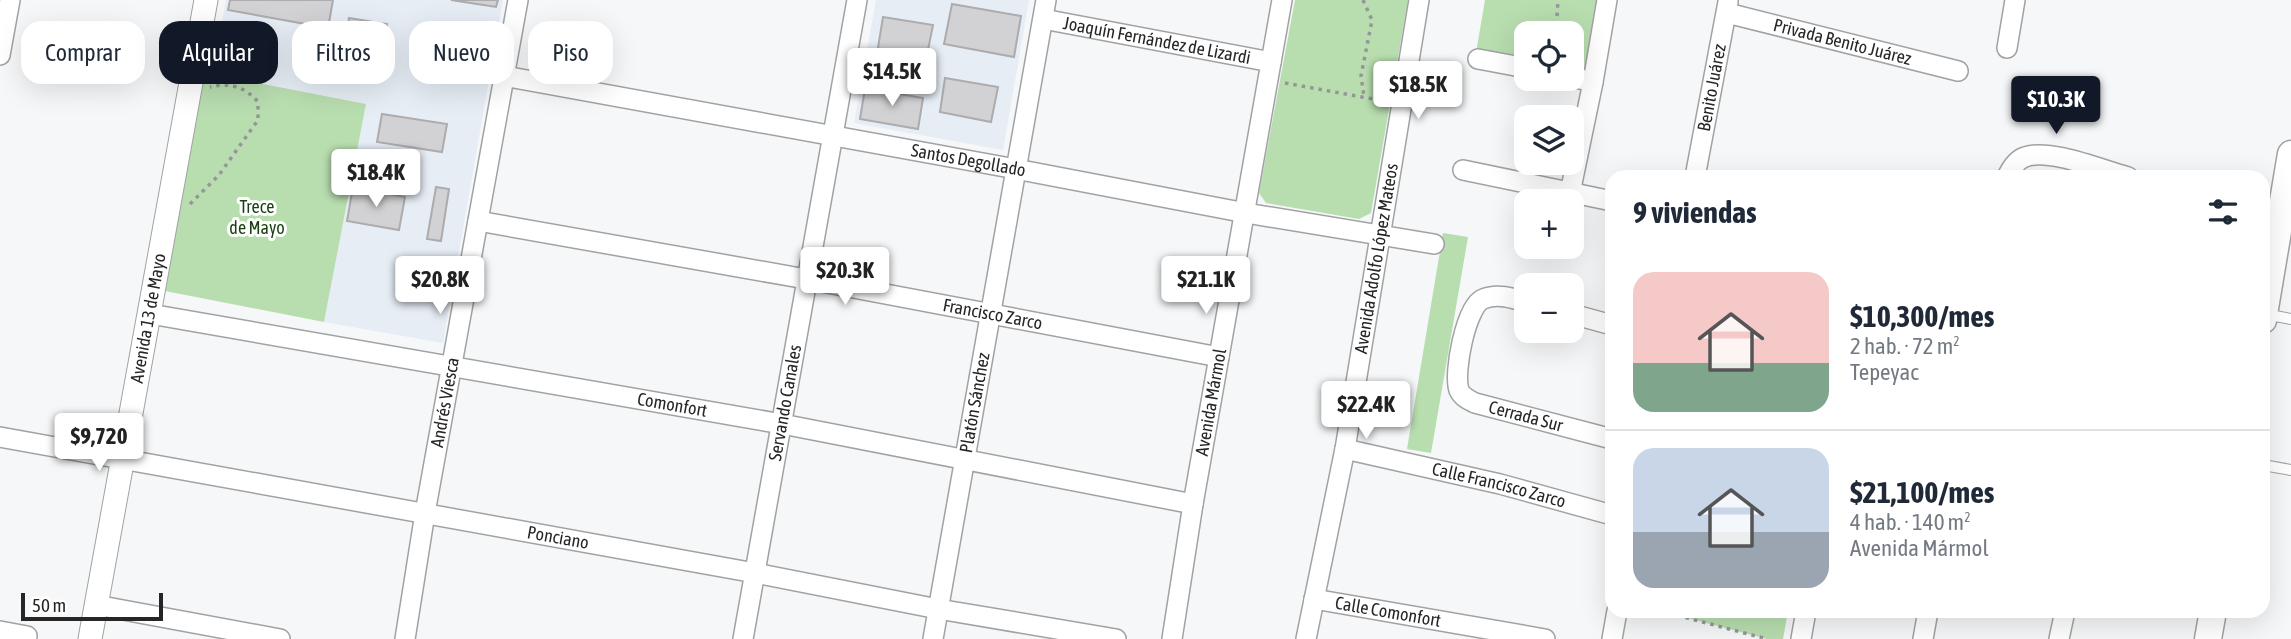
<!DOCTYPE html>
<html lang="es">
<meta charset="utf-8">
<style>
:root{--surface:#fff;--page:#f2f2f3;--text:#1f2937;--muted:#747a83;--line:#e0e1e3;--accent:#111827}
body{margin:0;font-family:"Asap Condensed",sans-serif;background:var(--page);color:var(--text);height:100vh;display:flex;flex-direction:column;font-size:26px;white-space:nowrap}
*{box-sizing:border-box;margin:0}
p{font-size:23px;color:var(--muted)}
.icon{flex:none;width:38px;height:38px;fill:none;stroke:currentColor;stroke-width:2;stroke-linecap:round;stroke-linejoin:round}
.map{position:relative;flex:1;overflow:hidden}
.panel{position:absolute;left:1605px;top:170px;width:665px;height:448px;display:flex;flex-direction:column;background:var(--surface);border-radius:21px;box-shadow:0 7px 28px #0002}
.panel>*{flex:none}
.hud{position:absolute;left:21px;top:21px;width:665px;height:63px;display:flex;gap:14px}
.fabs{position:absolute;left:1514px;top:21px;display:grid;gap:14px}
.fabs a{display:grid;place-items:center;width:70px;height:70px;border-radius:14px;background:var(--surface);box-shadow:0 7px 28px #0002;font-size:35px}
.scale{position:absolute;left:21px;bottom:18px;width:142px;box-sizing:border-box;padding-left:7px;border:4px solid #262627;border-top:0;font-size:19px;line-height:24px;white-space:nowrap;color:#262627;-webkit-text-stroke:5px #fff;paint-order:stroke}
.price{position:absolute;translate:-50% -60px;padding:0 16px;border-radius:7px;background:#fff;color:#222;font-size:23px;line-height:46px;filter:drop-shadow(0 2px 4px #0008)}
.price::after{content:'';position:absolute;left:50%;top:42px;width:21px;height:16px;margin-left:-10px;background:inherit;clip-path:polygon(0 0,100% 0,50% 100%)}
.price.current{background:var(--accent);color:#fff}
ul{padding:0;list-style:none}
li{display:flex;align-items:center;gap:21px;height:175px;padding:0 28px}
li+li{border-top:2px solid var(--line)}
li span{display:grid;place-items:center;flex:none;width:196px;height:140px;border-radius:21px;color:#555}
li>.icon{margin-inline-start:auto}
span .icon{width:84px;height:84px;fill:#fffc;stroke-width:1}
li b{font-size:30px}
h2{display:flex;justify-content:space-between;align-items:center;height:84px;padding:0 28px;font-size:30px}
.tag{padding:0 24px;border-radius:21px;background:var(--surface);box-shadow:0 7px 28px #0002;font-size:24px;line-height:63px}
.tag.current{background:var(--accent);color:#fff}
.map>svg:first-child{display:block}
</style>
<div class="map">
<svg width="2291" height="639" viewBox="0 0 2291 639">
<rect width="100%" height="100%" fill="#f5f7f8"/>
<g fill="#e6edf5">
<polygon points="226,0 503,0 443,343 324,322 366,104 212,77"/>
<polygon points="876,0 1029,0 1003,150 854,123"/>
</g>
<g fill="#b8ddaf">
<polygon points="1295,0 1408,0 1371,213 1359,219 1266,203 1259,193"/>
<polygon points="1485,0 1607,0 1593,76 1572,72 1572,33 1526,33 1526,63 1476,53"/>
<polygon points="202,72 366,104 324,322 155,289"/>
<polygon points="1443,233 1468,237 1431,453 1407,449"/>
<polygon points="1661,611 1788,611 1783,639 1767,639"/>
</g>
<g fill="#d2d2d4" stroke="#acabad" stroke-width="2">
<polygon points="230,0 333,0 328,28 228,10"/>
<polygon points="451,0 498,0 496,7"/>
<polygon points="952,4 1021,16 1014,57 944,44"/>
<polygon points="883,17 933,25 926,60 877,54"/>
<polygon points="349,18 387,24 382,58 344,54"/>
<polygon points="945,78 998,87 991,122 940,112"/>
<polygon points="865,88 923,98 918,129 860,119"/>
<polygon points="382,114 447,124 442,152 377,142"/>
<polygon points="353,187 405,197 399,230 347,221"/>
<polygon points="436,187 449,189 441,241 427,239"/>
</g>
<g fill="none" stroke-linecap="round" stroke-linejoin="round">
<defs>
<g id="service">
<polyline points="2264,314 2291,319"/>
<polyline points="2263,465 2291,470"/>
</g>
<g id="minor">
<path id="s1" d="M1727 13 1958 71"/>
<path id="s2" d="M1043 19 1271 62"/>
<polyline points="2007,48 2015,0"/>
<polyline points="0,55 10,0"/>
<polyline points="1478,59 1526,68"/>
<path id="s3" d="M504 76 1016 169 1246 213 1434 244"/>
<polyline points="1572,77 1593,82"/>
<polyline points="1463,170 1612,201"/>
<path id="s4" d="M1695 177 1728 2"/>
<path d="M2007 177C2011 169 2016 160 2025 157 2049 148 2102 170 2128 177"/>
<polyline points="1570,193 1593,82 1607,0"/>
<polyline points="2263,211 2280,216"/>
<path id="s5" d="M478 221 806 279 1219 357"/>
<path id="s6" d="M1526 302C1513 298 1497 293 1483 299 1466 306 1453 373 1459 390 1462 397 1469 400 1475 403L1612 439"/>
<path id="s7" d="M150 314 782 424 1193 504"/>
<polyline points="1572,314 1612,325"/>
<path id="s8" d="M0 437 755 573 938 609 1116 639"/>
<path id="s9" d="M1345 449 1500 484 1612 515"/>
<path id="s10" d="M1314 599 1545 639"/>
<polyline points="96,605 280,639"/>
<polyline points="0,631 27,636"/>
<path id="s11" d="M405 639 425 513 518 0"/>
<path id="s12" d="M743 639 857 0"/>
<path id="s13" d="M933 639 1046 0"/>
<path id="s14" d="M1172 639 1193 504 1282 0"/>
<path id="s15" d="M1306 639 1345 449 1419 0"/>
<polyline points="1612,639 1617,611"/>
<polyline points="1801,639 1806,611"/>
<polyline points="1923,639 1928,611"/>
<polyline points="2059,639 2065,611"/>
</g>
<g id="tertiary">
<path id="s16" d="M90 639 206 0"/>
</g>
<g id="secondary">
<polyline points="2263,320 2291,154"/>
<polyline points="2208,639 2213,611"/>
</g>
</defs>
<use href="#service" stroke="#a0a2a3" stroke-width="12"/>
<use href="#minor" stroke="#a0a2a3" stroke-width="22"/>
<use href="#tertiary" stroke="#a0a2a3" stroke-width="25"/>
<use href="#secondary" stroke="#a0a2a3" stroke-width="29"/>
<g stroke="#959697" stroke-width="3.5" stroke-dasharray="3.5 5" stroke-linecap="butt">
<polyline points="1363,0 1372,20 1361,76 1364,97"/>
<polyline points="1556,33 1558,0"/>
<polyline points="1285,83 1384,101"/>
<path d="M190 204 219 175 258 120V102C245 87 230 82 210 87"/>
<polyline points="1661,611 1767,639"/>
</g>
<use href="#service" stroke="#fff" stroke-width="10"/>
<use href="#minor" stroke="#fff" stroke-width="19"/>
<use href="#tertiary" stroke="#fff" stroke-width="23"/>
<use href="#secondary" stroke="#fff" stroke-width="26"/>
</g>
<g text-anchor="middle" stroke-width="6" stroke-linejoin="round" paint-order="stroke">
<g font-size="18" fill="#262627" stroke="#fff">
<text dy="6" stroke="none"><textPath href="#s2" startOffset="116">Joaquín Fernández de Lizardi</textPath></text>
<text dy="6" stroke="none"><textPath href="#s1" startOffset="119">Privada Benito Juárez</textPath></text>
<text dy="6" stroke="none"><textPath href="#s4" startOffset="91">Benito Juárez</textPath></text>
<text dy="6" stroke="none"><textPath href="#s3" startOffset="472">Santos Degollado</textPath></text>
<text dy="6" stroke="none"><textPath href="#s15" startOffset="387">Avenida Adolfo López Mateos</textPath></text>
<text dy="6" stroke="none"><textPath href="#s5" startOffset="523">Francisco Zarco</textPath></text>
<text dy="6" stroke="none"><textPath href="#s16" startOffset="326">Avenida 13 de Mayo</textPath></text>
<text dy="6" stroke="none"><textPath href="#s11" startOffset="240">Andrés Viesca</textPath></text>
<text dy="6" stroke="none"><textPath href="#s12" startOffset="240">Servando Canales</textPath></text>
<text dy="6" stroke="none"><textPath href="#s13" startOffset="240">Platón Sánchez</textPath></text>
<text dy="6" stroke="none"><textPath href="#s14" startOffset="240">Avenida Mármol</textPath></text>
<text dy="6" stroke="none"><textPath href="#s7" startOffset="530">Comonfort</textPath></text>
<text dy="6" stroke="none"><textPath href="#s6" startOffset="215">Cerrada Sur</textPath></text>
<text dy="6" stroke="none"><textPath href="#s9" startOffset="158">Calle Francisco Zarco</textPath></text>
<text dy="6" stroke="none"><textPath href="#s8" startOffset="567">Ponciano</textPath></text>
<text dy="6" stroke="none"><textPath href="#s10" startOffset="75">Calle Comonfort</textPath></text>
</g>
<g font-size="18" fill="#1a3f10" stroke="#fff">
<text x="257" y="213">Trece<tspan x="257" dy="21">de Mayo</tspan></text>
</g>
</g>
</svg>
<div class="fabs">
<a><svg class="icon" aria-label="locate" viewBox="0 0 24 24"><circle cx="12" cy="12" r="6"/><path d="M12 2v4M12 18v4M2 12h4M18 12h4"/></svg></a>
<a><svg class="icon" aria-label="layers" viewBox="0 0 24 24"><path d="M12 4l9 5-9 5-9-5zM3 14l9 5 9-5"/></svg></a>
<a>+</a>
<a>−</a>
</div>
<div class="scale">50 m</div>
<b class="price" style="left:892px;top:108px">$14.5K</b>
<b class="price" style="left:1418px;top:121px">$18.5K</b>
<b class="price current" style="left:2056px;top:136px">$10.3K</b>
<b class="price" style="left:376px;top:209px">$18.4K</b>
<b class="price" style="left:845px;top:307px">$20.3K</b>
<b class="price" style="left:440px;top:316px">$20.8K</b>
<b class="price" style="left:1206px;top:316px">$21.1K</b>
<b class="price" style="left:1366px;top:441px">$22.4K</b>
<b class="price" style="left:99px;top:473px">$9,720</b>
<div class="hud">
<a class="tag">Comprar</a>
<a class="tag current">Alquilar</a>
<a class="tag">Filtros</a>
<a class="tag">Nuevo</a>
<a class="tag">Piso</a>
</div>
<section class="panel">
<h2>9 viviendas<svg class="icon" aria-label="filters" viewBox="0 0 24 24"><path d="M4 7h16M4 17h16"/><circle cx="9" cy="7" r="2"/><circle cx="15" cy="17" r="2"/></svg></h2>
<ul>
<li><span style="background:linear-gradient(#f6c9c9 65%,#7fa58c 0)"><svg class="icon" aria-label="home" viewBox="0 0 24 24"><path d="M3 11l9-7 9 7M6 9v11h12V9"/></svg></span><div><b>$10,300/mes</b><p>2 hab. · 72 m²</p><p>Tepeyac</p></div></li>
<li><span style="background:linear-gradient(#c9d6e8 60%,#9aa5b1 0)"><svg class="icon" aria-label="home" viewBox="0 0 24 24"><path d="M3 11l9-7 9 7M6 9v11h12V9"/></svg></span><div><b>$21,100/mes</b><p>4 hab. · 140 m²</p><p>Avenida Mármol</p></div></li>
</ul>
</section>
</div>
